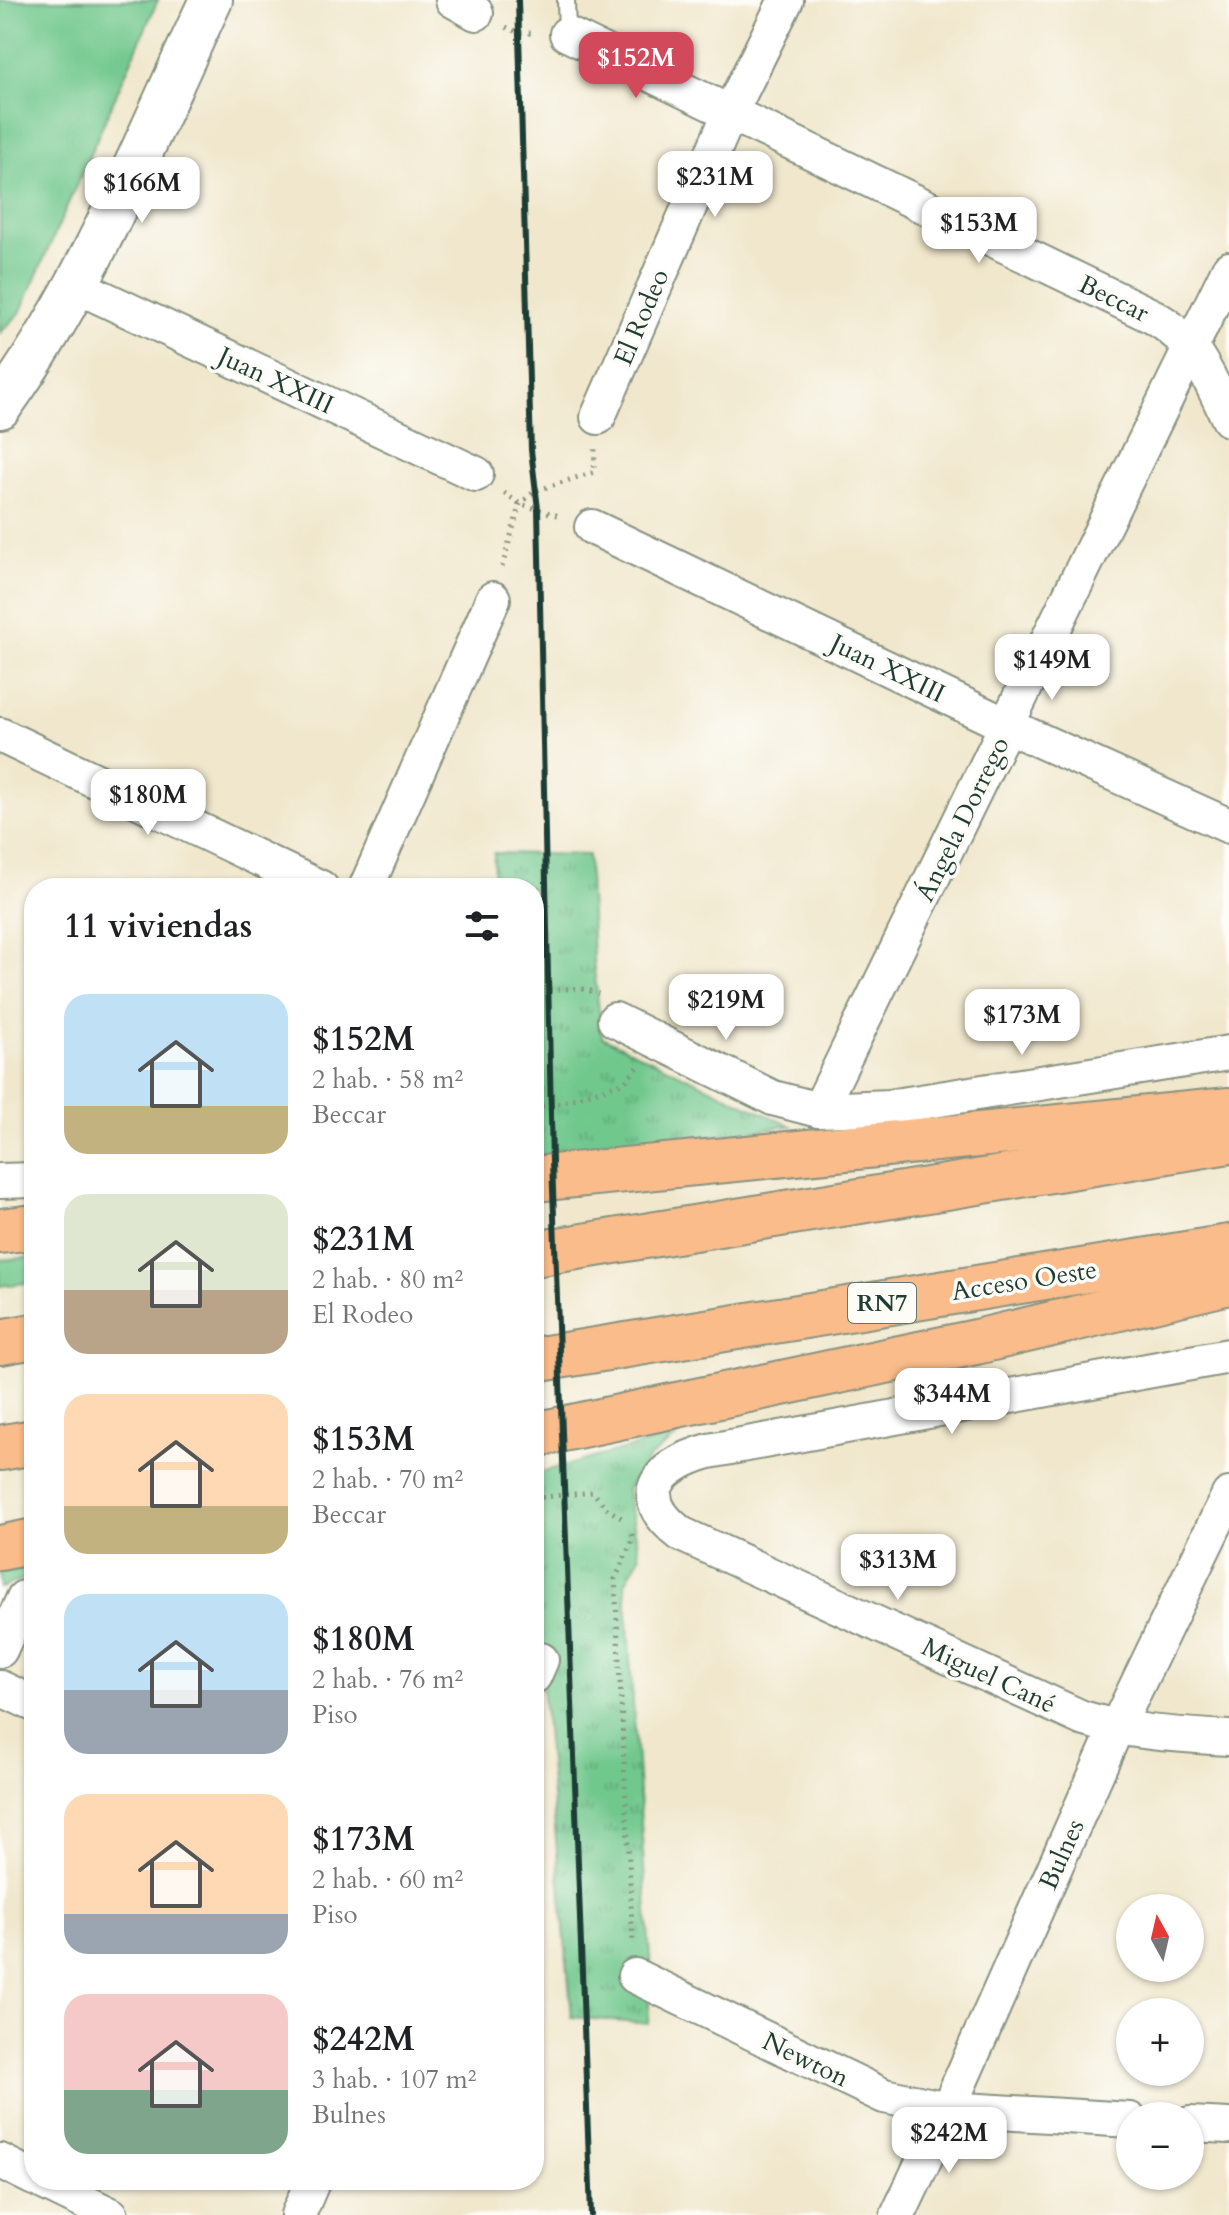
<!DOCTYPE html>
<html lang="es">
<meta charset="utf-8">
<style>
:root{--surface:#fff;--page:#f2f2f2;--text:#202124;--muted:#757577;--accent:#d1495b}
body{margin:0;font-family:Cardo,serif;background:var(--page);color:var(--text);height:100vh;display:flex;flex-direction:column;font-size:30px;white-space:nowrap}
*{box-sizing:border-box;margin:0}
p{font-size:26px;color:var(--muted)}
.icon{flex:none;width:44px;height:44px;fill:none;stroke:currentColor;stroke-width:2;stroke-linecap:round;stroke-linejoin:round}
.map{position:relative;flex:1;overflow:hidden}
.details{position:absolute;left:24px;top:878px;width:520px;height:1312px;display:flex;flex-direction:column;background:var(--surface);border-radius:32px;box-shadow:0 2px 6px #0004}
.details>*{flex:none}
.needle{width:52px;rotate:352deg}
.buttons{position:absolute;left:1116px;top:1894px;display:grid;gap:16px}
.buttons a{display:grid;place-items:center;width:88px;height:88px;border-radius:50%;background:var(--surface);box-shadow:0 2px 6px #0004;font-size:40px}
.price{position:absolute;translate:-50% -68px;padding:0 18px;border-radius:16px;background:#fff;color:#222;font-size:26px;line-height:52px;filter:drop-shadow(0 2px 4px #0008)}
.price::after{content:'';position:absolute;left:50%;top:48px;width:24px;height:18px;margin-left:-12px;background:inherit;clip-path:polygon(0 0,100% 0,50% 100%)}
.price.current{background:var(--accent);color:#fff}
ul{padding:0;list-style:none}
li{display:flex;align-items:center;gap:24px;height:200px;padding:0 40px}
li span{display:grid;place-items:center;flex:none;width:224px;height:160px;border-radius:24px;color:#555}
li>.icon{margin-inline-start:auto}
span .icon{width:96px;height:96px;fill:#fffc;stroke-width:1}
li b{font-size:34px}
h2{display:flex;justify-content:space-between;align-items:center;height:96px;padding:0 40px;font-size:34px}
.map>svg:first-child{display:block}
</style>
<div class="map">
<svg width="1229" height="2215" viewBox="0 0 1229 2215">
<defs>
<pattern id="grass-tufts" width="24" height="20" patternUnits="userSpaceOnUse" patternTransform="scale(2)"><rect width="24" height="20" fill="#71c88d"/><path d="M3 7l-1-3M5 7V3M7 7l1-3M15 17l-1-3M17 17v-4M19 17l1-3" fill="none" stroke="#5ca474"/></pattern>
</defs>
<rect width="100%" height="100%" fill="#fdfcf7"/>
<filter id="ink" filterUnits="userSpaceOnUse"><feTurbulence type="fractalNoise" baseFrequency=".0125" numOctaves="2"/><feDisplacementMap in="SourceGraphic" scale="16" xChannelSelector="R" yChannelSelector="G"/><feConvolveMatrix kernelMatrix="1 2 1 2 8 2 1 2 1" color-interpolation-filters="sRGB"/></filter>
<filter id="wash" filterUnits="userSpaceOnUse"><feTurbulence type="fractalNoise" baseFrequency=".006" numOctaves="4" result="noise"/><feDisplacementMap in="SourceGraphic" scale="32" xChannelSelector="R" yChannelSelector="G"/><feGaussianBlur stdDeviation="1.8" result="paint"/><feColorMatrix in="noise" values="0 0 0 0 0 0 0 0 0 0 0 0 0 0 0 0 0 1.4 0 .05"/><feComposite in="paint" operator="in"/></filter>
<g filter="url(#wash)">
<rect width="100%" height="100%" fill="#f0e7cc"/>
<g fill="url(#grass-tufts)" stroke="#488260" stroke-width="2">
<polygon points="494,853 588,855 593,959 602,1037 791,1126 534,1158 534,888 493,888"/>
<polygon points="34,1257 34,1282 0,1286 0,1260"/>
<polygon points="681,1434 650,1457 627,1490 640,1556 625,1583 651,1972 648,2024 572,2017 542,1685 534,1646 534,1474"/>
<polygon points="34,1565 34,1575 0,1588 0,1572"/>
</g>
<polygon fill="#71c88d" stroke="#488260" stroke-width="2" points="0,0 158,0 20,313 0,333"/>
</g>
<g filter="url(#ink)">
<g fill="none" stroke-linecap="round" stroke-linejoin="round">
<defs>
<polyline id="service" points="566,0 567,34"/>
<g id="minor">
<polyline points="453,0 476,13"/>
<path d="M567 34 1154 317C1197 342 1208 376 1229 419"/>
<polyline points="77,286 476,474"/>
<polyline points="598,417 730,113 786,0"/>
<polyline points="592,527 1008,726 1229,826"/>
<polyline points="0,735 321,888"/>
<polyline points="366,888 493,599"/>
<polyline points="615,1020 773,1098 819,1110 889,1107 1229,1053"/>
<polyline points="819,1110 1229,269"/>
<polyline points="0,1181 34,1180"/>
<path d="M1229 1356 709 1451C659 1465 630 1495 681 1534L1082 1718C1130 1733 1178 1735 1229 1738"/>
<polyline points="0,1650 24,1598"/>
<polyline points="534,1676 541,1660"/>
<polyline points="0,1688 34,1704"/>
<polyline points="635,1976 884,2096 948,2109 1130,2120"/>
<polyline points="1190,2124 1229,2126"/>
<polyline points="0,2161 34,2178"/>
<polyline points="39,2180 111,2215"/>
<polyline points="298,2215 313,2180"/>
<polyline points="898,2215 948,2109 1116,1729 1229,1495"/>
</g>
<path id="tertiary" d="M0 407C90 283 146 138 211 0"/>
<g id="motorway">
<polyline points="534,1179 1229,1110"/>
<polyline points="0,1231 34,1227"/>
<polyline points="534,1254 1229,1141"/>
<polyline points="0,1342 34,1336"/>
<polyline points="534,1360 1229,1247"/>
<polyline points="534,1435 976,1342 1229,1282"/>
<polyline points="0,1448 34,1442"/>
<polyline points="0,1548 34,1541"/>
</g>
</defs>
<use href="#service" stroke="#889280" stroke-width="20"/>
<use href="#minor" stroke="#889280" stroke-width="38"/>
<use href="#tertiary" stroke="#889280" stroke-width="46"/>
<use href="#motorway" stroke="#889280" stroke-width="48"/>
<g stroke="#889280" stroke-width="5" stroke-dasharray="2 6" stroke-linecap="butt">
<polyline points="506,27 519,33 534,33"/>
<polyline points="504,493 520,504 560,516"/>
<polyline points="502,567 520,504 535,491 594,472 595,449"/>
<path d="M534 987C556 993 577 983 598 994"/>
<polyline points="534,1106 551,1106 625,1082 638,1067"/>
<polyline points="534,1498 593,1492 606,1508 626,1521"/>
<polyline points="632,1534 633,1539 615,1579 633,1943"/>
<polyline points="534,1561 539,1627"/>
</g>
<use href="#service" stroke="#fff" stroke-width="16"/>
<use href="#minor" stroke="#fff" stroke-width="34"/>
<use href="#tertiary" stroke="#fff" stroke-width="42"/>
<use href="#motorway" stroke="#f9bc8a" stroke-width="44"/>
<polyline stroke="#1f3d34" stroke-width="6" points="518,0 531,450 538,509 552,1163 591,2215"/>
</g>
</g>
<g text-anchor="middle" stroke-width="7" stroke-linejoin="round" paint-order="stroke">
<rect fill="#fdfcf7" stroke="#62766e" stroke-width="2" x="848" y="1283" width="68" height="40" rx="6"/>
<g font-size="24" font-weight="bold" fill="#1f3d34">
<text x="882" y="1311">RN7</text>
</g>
<g font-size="26" fill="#1f3d34" stroke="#fdfcf7">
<text transform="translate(1114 298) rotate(26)" y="9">Beccar</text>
<text transform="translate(641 317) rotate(-67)" y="9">El Rodeo</text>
<text transform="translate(276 380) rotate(25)" y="9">Juan XXIII</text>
<text transform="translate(888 668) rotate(26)" y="9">Juan XXIII</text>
<text transform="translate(962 819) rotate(-64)" y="9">Ángela Dorrego</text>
<text transform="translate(1024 1280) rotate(-9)" y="9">Acceso Oeste</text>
<text transform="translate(989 1675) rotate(25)" y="9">Miguel Cané</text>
<text transform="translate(1061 1854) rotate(-66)" y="9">Bulnes</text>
<text transform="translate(806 2059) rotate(26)" y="9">Newton</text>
</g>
</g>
</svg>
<div class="buttons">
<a><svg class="needle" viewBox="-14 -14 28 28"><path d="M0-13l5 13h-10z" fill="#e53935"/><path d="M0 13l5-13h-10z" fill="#757577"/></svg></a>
<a>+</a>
<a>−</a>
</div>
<b class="price current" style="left:636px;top:100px">$152M</b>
<b class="price" style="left:715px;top:219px">$231M</b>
<b class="price" style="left:142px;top:225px">$166M</b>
<b class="price" style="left:979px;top:265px">$153M</b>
<b class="price" style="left:1052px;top:702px">$149M</b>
<b class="price" style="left:148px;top:837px">$180M</b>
<b class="price" style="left:726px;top:1042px">$219M</b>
<b class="price" style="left:1022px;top:1057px">$173M</b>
<b class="price" style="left:952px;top:1436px">$344M</b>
<b class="price" style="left:898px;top:1602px">$313M</b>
<b class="price" style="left:949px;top:2175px">$242M</b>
<section class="details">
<h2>11 viviendas<svg class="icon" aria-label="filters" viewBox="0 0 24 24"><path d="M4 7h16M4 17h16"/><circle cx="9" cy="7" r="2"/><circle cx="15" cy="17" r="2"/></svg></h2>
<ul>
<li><span style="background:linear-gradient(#bfe0f5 70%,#c2b280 0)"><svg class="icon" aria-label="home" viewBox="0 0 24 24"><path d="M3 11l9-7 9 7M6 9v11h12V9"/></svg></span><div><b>$152M</b><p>2 hab. · 58 m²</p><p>Beccar</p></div></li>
<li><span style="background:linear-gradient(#dfe7d0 60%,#b9a48a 0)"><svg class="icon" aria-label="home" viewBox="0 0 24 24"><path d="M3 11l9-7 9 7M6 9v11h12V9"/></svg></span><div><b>$231M</b><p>2 hab. · 80 m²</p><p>El Rodeo</p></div></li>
<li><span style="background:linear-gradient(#ffd9b3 70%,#c2b280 0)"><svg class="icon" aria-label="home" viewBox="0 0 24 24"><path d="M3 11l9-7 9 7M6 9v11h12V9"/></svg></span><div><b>$153M</b><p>2 hab. · 70 m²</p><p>Beccar</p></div></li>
<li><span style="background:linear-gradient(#bfe0f5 60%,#9aa5b1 0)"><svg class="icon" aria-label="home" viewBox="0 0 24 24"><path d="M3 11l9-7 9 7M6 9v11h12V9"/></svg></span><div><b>$180M</b><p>2 hab. · 76 m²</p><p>Piso</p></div></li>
<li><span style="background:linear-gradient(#ffd9b3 75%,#9aa5b1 0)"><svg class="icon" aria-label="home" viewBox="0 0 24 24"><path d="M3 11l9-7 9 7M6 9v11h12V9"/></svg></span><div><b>$173M</b><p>2 hab. · 60 m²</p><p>Piso</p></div></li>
<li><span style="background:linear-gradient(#f6c9c9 60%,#7fa58c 0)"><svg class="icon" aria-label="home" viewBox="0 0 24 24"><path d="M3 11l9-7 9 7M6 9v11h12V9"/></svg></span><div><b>$242M</b><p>3 hab. · 107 m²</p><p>Bulnes</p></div></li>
</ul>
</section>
</div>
